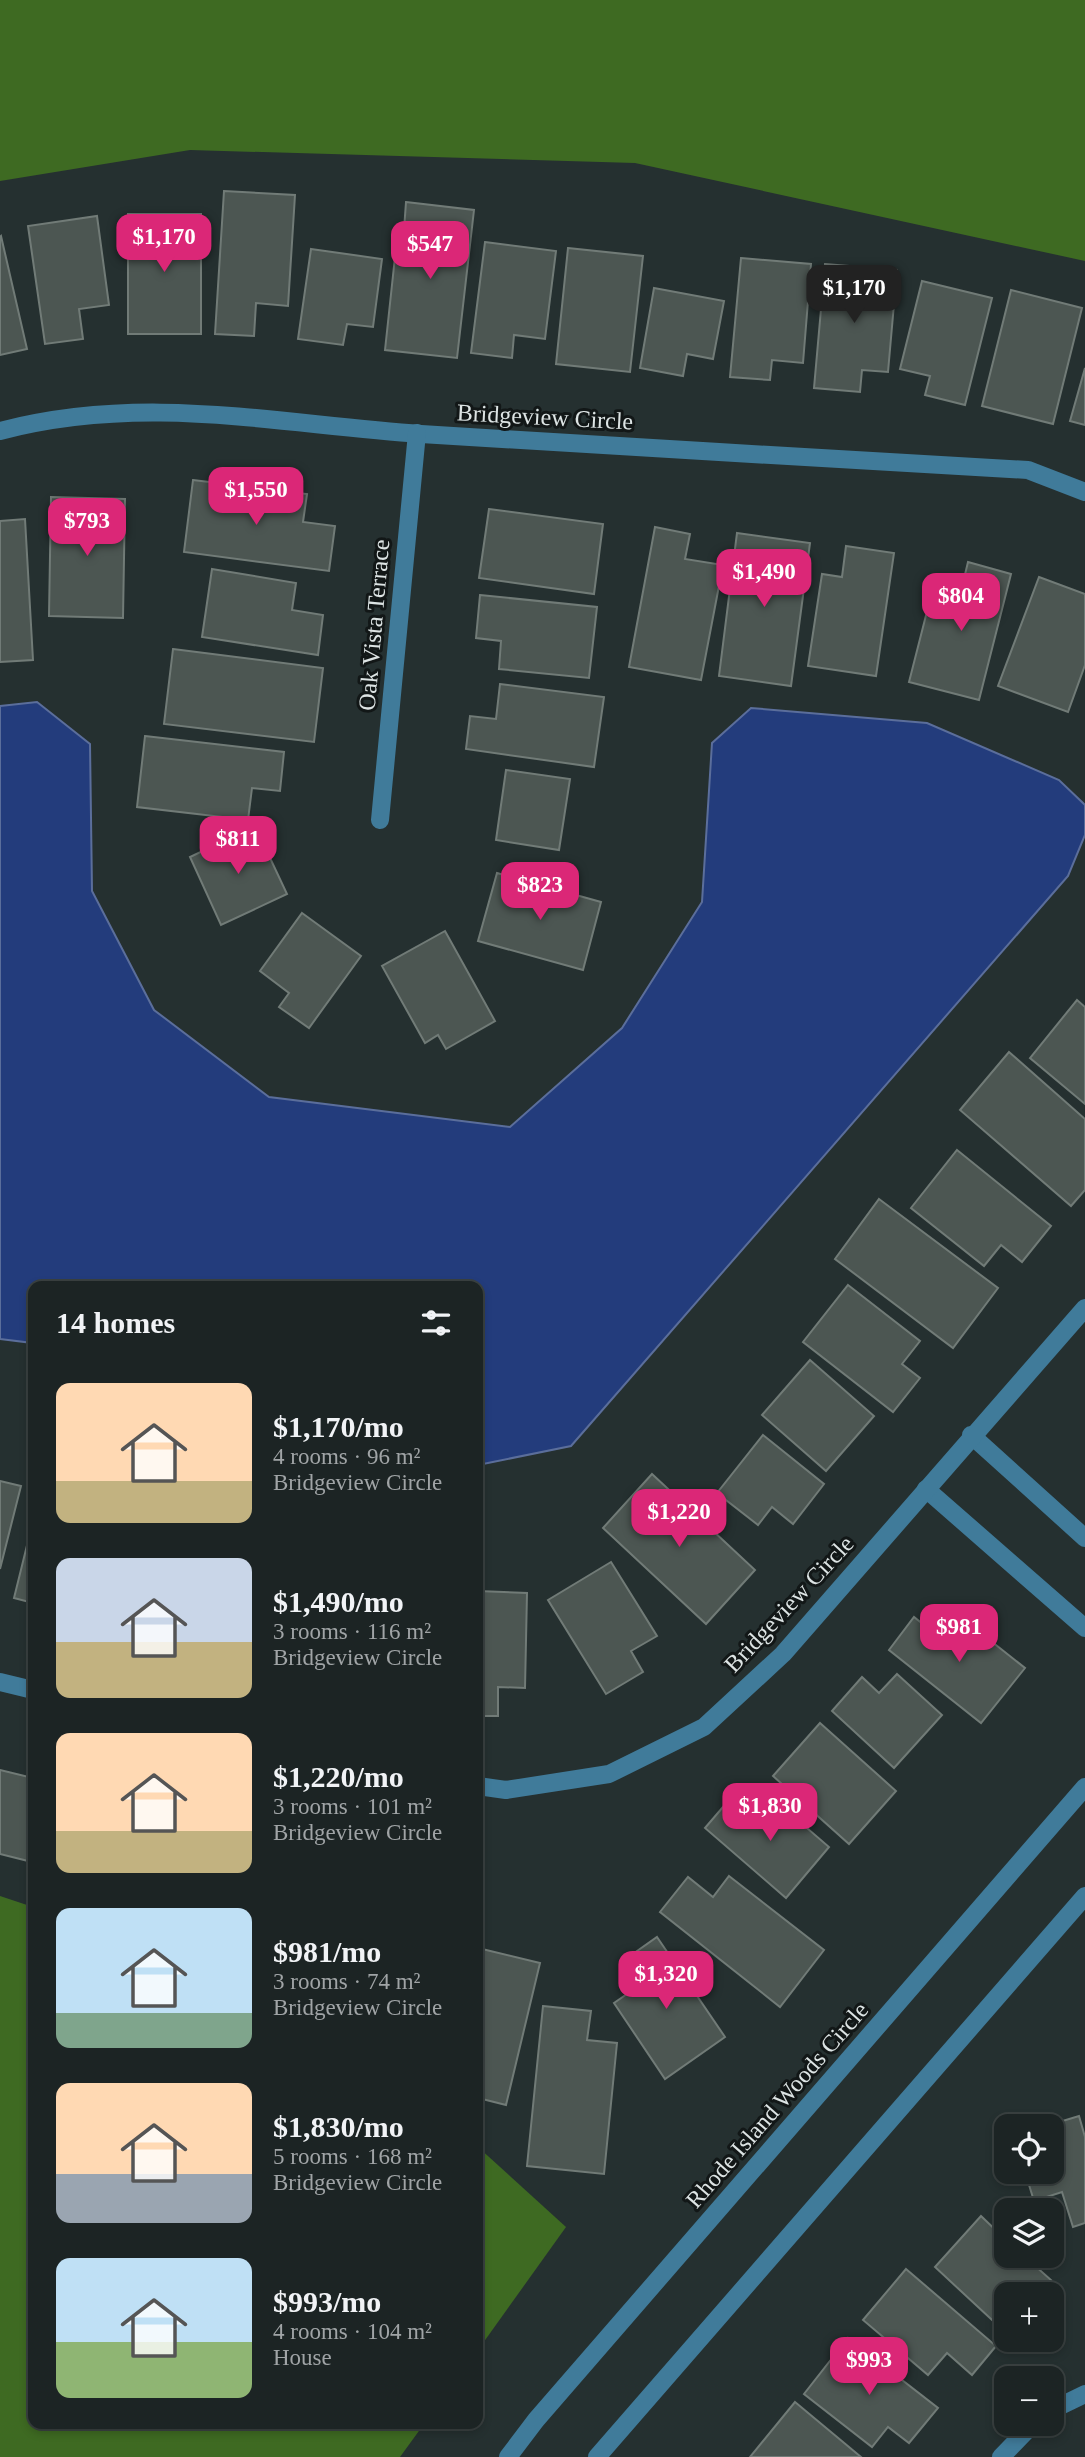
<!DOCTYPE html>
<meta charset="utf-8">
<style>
:root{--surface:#1c2424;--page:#293031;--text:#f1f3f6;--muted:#a0a4a6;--line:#3a4141;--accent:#db2777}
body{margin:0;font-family:Georgia,serif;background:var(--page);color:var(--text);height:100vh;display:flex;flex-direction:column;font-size:26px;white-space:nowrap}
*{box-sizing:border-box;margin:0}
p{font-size:23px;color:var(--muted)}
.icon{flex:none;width:38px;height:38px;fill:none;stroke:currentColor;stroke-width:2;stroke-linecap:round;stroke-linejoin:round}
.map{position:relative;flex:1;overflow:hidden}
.drawer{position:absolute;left:28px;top:1281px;width:455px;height:1148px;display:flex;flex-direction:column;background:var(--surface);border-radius:14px;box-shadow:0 4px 10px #0003,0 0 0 2px var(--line)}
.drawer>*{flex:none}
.fabs{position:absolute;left:994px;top:2114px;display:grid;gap:14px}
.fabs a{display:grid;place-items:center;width:70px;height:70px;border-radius:14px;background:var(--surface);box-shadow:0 4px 10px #0003,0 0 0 2px var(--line);font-size:35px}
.price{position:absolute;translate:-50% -60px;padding:0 16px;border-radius:14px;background:var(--accent);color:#fff;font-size:23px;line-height:46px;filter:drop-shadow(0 2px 4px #0008)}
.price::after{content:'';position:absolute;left:50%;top:42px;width:21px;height:16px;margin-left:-10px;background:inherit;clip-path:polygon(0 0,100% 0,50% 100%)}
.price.current{background:#222;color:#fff}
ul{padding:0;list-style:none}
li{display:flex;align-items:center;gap:21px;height:175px;padding:0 28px}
li span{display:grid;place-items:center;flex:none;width:196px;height:140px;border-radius:14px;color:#555}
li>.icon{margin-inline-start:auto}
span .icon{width:84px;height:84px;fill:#fffc;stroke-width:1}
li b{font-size:30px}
h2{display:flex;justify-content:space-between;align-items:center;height:84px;padding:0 28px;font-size:30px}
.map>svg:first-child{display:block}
</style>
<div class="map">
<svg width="1085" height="2457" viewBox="0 0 1085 2457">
<rect width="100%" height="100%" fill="#253030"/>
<g fill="#3e6a22">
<polygon points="0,0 1085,0 1085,261 635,163 190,150 0,181"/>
<polygon points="0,1896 33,1907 33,2424 424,2424 400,2457 0,2457"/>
<polygon points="478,2147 566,2227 478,2350"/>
</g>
<polygon fill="#233c7c" stroke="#5b6e9b" stroke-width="2" points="37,702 90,744 92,891 154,1010 269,1097 510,1127 622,1028 702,902 712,743 751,708 927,723 1059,780 1085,805 1085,835 1068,876 571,1446 478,1465 478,1286 33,1286 33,1343 0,1339 0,706"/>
<g fill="#4c5652" stroke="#717b77" stroke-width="2">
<polygon points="224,191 295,195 288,306 256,303 254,336 215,334"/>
<polygon points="406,202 474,210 457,358 385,350 398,229 404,230"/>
<rect x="128" y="214" width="73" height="120"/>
<polygon points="97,216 109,305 79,309 83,339 45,344 28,226"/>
<polygon points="1,236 27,349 0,355 0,237"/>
<polygon points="485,242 556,251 545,339 514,335 512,358 471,353"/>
<polygon points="568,248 643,256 630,372 556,364"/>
<polygon points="311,249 382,259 373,327 347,324 343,345 298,339"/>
<polygon points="741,258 811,264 803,363 772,360 770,380 730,377"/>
<polygon points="825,264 897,270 888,372 862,370 860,392 814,388"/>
<polygon points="922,281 992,298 965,405 925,395 930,376 900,369"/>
<polygon points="654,288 724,301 713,359 687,354 683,376 640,368"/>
<polygon points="1011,290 1082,308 1053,424 982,406"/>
<polygon points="1085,368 1085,425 1070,421"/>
<polygon points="193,480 307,494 303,522 335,526 329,571 184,552"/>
<polygon points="51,497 125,499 123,618 49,616"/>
<polygon points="489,509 603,524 594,594 479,578"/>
<polygon points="25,519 33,660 0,662 0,521"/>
<polygon points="655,527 690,534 685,559 723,565 701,680 629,667"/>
<polygon points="737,533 810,543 791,686 719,676"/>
<polygon points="846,546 894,553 876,676 808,666 822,574 842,577"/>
<polygon points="968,562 1011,574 979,700 909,682 934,584 961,591"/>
<polygon points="212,569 296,583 292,610 323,615 318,655 202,637"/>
<polygon points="1039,577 1085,594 1085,665 1068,712 998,686"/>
<polygon points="480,595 597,607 589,678 499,669 501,641 476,638"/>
<polygon points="173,649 323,668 314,742 164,724"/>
<polygon points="500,684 604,697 594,767 466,749 470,716 496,719"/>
<polygon points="145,736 284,752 280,791 252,788 248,820 137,807"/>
<polygon points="506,770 570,779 559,850 496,840"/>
<polygon points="255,826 287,894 221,925 190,857"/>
<polygon points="497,873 601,902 583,970 478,941"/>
<polygon points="302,913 361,956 309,1028 279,1007 289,993 260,971"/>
<polygon points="445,931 495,1021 446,1049 438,1035 425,1043 382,966"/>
<polygon points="1077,1000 1085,1007 1085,1104 1030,1058"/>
<polygon points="1009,1052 1085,1119 1085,1190 1071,1206 960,1110"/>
<polygon points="957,1150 1051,1226 1022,1262 1001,1245 984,1266 911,1208"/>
<polygon points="879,1199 998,1288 953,1348 835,1259"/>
<polygon points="848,1285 920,1341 902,1364 920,1378 893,1412 803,1342"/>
<polygon points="810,1360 874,1416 826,1471 762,1415"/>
<polygon points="763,1435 824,1484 793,1524 772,1507 758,1525 717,1493"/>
<polygon points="652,1474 755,1570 706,1624 603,1528"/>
<polygon points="0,1481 21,1486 0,1569"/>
<polygon points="33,1521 33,1603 14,1598"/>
<polygon points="611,1562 657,1636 631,1651 643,1672 606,1694 548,1600"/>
<polygon points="478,1591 527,1593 525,1688 498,1687 498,1716 478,1716"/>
<polygon points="957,1614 1025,1668 981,1723 889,1650 914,1617 939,1637"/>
<polygon points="897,1674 942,1715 894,1768 832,1711 862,1677 879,1693"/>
<polygon points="820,1723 896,1791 849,1844 773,1776"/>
<polygon points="0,1770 33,1778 33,1839 28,1861 0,1854"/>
<polygon points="771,1797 829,1847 786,1898 705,1828 729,1800 752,1820"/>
<polygon points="729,1876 824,1950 780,2007 660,1912 688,1877 713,1897"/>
<polygon points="657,1937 725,2037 665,2079 614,2003 640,1985 623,1961"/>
<polygon points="478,1948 540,1963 506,2105 478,2098"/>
<polygon points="543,2006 591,2011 587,2040 617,2043 604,2174 527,2166"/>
<polygon points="1079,2116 1085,2137 1085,2223 1073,2227 1062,2192 1034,2201 1025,2172 1052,2172 1052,2126 1046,2126"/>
<polygon points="981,2216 1006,2240 1006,2256 1024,2256 1051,2280 1039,2294 1006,2294 1005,2332 935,2267"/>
<polygon points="906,2269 996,2346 972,2375 947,2353 928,2375 863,2320"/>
<polygon points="848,2338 938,2408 909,2443 888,2427 872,2447 804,2394"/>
<polygon points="795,2402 861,2457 750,2457"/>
</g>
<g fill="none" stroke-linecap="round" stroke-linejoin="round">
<g stroke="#407b9a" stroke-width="18">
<path d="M0 431C146 393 275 424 421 434 623 447 826 458 1028 470L1085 492"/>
<polyline points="380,820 417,433"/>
<polyline points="971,1435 1085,1538"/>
<polyline points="926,1489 1085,1628"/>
<polyline points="0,1682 33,1690"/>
<polyline points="478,1786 506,1790 609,1774 704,1727 783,1654 1085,1308"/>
<polyline points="1052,2410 1085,2394"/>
<polyline points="508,2457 536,2420 1085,1787"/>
<polyline points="597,2457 1085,1896"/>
<polyline points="1001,2457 1033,2424"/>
</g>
</g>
<g text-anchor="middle" stroke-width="6" stroke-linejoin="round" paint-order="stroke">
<g font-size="24" fill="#dde4e4" stroke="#121717">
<text transform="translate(545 417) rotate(3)" y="8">Bridgeview Circle</text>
<text transform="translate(374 625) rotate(-85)" y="8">Oak Vista Terrace</text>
<text transform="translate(789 1604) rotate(-47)" y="8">Bridgeview Circle</text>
<text transform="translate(777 2105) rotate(-49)" y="8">Rhode Island Woods Circle</text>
</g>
</g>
</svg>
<div class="fabs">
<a><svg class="icon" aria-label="locate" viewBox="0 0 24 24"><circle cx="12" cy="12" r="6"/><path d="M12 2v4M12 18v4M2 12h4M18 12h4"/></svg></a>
<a><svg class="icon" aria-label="layers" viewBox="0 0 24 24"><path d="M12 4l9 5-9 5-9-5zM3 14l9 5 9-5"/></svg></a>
<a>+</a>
<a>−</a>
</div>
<b class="price" style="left:164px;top:274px">$1,170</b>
<b class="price" style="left:430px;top:281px">$547</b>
<b class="price current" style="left:854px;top:325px">$1,170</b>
<b class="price" style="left:256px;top:527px">$1,550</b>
<b class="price" style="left:87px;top:558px">$793</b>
<b class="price" style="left:764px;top:609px">$1,490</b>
<b class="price" style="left:961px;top:633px">$804</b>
<b class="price" style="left:238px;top:876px">$811</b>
<b class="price" style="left:540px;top:922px">$823</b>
<b class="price" style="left:679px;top:1549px">$1,220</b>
<b class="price" style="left:959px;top:1664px">$981</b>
<b class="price" style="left:770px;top:1843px">$1,830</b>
<b class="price" style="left:666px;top:2011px">$1,320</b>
<b class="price" style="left:869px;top:2397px">$993</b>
<section class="drawer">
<h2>14 homes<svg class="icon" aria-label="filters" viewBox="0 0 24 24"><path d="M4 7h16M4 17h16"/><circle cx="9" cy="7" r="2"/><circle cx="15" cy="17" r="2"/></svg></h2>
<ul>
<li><span style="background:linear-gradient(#ffd9b3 70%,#c2b280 0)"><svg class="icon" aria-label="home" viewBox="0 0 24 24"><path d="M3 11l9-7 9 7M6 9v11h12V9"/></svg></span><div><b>$1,170/mo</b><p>4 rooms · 96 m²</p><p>Bridgeview Circle</p></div></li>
<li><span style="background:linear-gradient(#c9d6e8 60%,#c2b280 0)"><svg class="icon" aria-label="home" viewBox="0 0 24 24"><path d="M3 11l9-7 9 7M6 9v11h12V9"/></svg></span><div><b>$1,490/mo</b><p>3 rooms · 116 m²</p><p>Bridgeview Circle</p></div></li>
<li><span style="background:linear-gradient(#ffd9b3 70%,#c2b280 0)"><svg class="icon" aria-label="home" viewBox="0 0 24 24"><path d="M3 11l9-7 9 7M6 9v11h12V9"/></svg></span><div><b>$1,220/mo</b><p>3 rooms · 101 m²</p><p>Bridgeview Circle</p></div></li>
<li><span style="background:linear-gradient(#bfe0f5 75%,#7fa58c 0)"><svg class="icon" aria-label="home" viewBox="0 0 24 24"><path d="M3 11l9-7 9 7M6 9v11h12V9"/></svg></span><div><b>$981/mo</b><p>3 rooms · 74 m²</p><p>Bridgeview Circle</p></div></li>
<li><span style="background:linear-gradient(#ffd9b3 65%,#9aa5b1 0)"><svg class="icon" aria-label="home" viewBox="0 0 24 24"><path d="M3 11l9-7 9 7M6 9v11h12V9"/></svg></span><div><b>$1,830/mo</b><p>5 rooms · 168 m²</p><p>Bridgeview Circle</p></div></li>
<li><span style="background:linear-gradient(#bfe0f5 60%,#8fb573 0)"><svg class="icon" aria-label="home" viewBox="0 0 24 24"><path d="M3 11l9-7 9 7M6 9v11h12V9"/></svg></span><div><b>$993/mo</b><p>4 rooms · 104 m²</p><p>House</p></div></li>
</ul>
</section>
</div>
